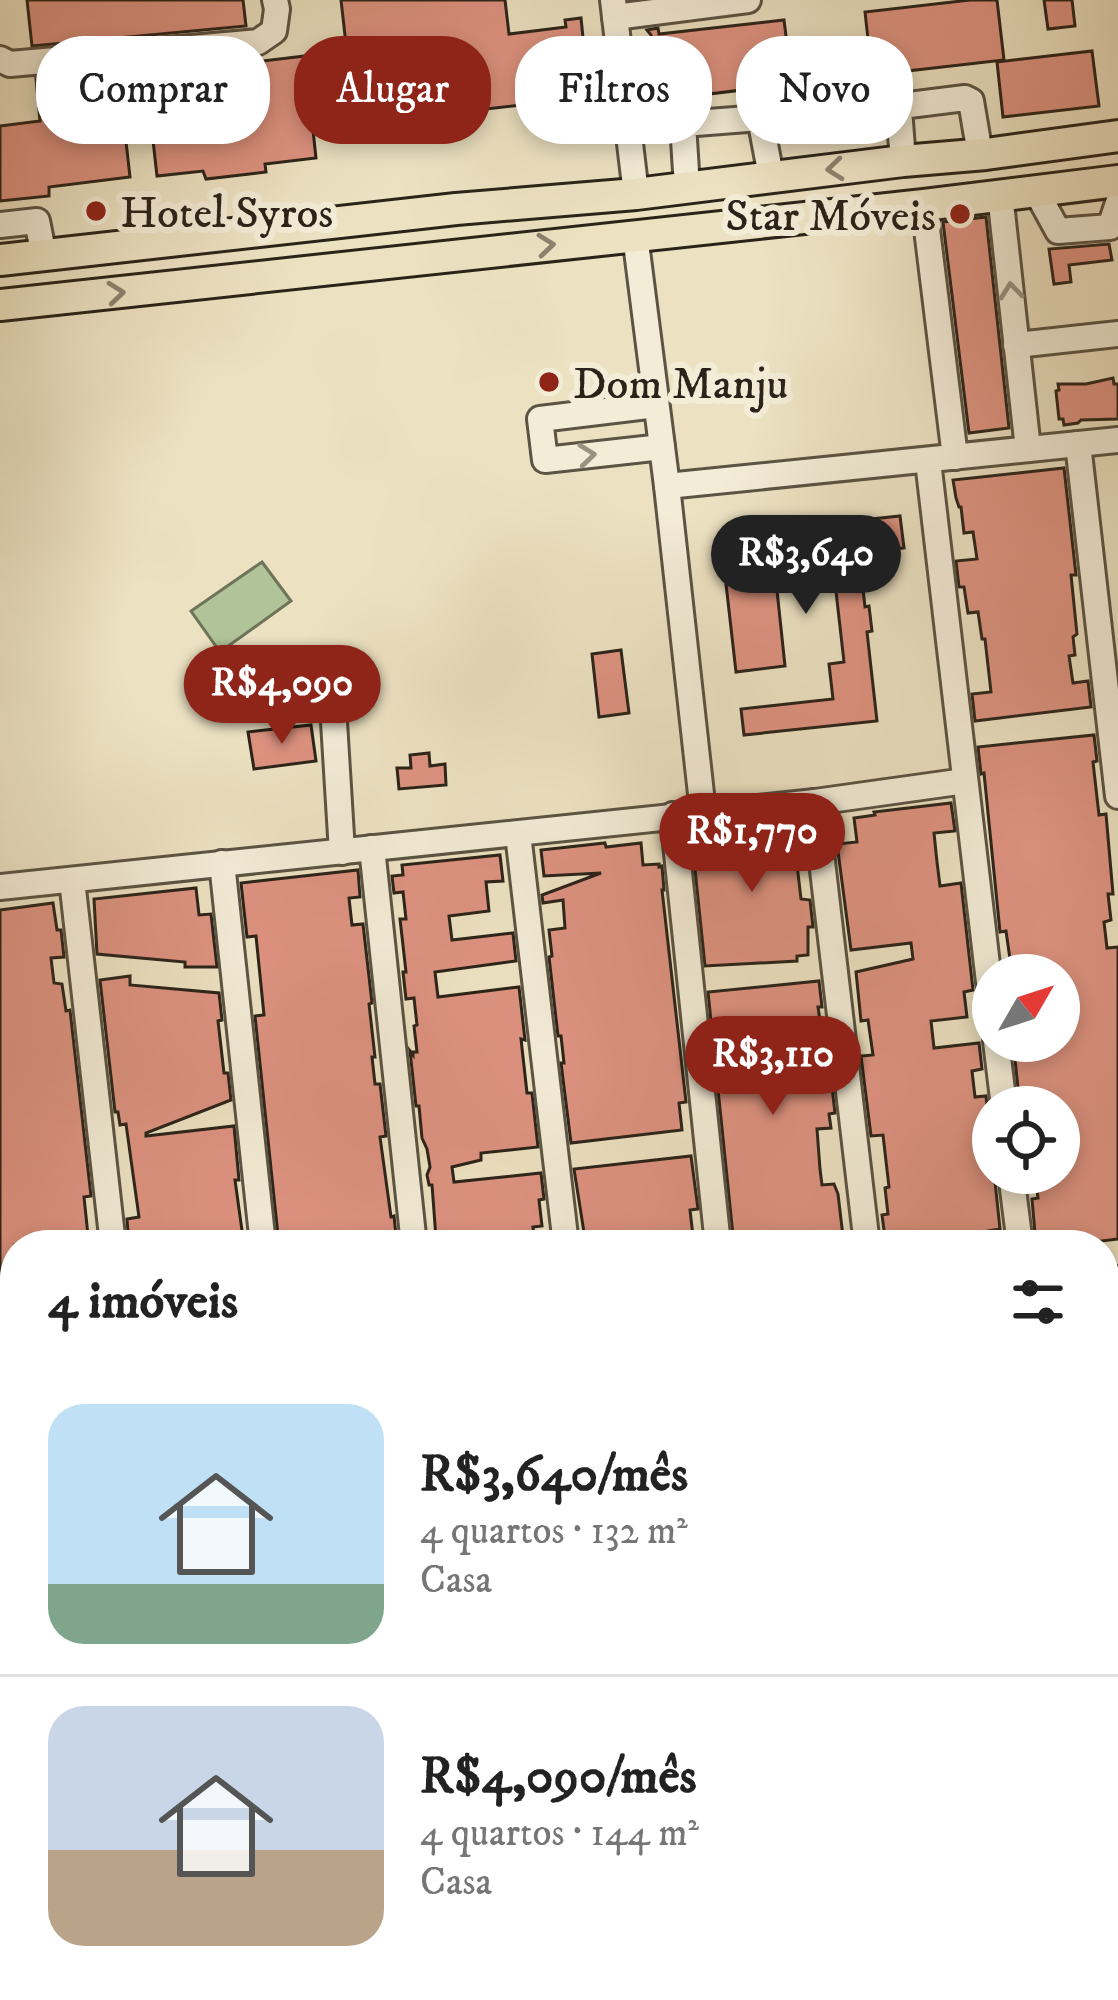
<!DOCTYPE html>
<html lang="pt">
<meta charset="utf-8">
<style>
:root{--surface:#fff;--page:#f6f6f6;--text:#222;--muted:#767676;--line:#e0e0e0;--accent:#8f2418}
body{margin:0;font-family:"IM FELL DW Pica",serif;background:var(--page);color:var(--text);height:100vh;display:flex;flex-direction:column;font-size:45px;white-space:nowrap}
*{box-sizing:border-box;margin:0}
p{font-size:39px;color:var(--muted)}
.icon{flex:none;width:66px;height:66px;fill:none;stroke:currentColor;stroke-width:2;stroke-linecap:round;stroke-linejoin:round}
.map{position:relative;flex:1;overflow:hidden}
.drawer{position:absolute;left:0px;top:1230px;width:1119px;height:771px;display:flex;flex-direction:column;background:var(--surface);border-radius:48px 48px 0 0;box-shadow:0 6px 18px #0003}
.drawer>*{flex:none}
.banner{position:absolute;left:36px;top:36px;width:1047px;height:108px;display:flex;gap:24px}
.needle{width:78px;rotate:51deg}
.buttons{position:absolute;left:972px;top:954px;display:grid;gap:24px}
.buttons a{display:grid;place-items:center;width:108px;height:108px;border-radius:50%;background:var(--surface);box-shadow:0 6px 18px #0003;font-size:60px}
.price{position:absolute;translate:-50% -102px;padding:0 27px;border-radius:42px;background:var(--accent);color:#fff;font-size:39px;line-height:78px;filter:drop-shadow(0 3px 6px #0008)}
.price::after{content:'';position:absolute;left:50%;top:72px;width:36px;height:27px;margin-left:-18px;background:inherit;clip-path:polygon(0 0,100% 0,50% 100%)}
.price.active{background:#222;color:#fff}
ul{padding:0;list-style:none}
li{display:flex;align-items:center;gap:36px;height:300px;padding:0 48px}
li+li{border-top:3px solid var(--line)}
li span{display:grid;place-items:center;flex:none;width:336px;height:240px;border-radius:36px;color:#555}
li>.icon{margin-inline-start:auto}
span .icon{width:144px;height:144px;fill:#fffc;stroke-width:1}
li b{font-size:51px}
h2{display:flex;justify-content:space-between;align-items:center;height:144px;padding:0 48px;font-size:51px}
.pill{padding:0 42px;border-radius:48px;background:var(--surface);box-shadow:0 6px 18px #0003;font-size:42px;line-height:108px}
.pill.active{background:var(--accent);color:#fff}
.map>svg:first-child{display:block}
</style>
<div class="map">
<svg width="1118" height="2000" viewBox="0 0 1118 2000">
<rect width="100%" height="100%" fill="#ece2c2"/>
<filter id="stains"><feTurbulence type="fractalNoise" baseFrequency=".00167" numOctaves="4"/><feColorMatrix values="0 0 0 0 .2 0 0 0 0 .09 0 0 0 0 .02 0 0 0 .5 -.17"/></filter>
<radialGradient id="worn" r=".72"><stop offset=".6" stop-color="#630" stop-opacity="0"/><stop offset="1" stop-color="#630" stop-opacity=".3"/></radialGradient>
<polygon fill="#b1c499" stroke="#6e7459" stroke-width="3" points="262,562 291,601 220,652 191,611"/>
<g fill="#dd9280" stroke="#2b2319" stroke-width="3">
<polygon points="27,0 243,0 246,26 32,46"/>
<polygon points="341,0 505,0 509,34 566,27 565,20 581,18 585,57 553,61 557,101 355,124"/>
<polygon points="970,0 997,0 1004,60 872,75 865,12"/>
<polygon points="1044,0 1072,0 1075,26 1048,29"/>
<polygon points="784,20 792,84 659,100 651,35 647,30 658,28 659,34"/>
<polygon points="1092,51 1099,106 1003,117 997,62"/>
<polygon points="305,56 316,158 265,164 266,172 206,179 203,171 157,176 145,69 236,61 236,64"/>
<polygon points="118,71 130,177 49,187 49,196 0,201 0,126 40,121 36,78"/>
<polygon points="873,89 877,128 798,137 793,97"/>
<polygon points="986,217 1009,428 969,433 943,222"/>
<polygon points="1109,244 1112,260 1069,265 1071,282 1054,284 1049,249"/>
<polygon points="1113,378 1114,384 1118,384 1118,419 1081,420 1078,423 1064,425 1063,419 1059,419 1056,391 1059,390 1058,384 1086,384"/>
<polygon points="1064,468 1076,575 1071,575 1077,634 1073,637 1075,655 1069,656 1073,683 1088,681 1091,707 975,721 972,694 991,692 985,639 982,639 978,612 968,613 964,587 959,587 956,561 977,559 973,532 964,533 961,507 959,507 956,498 953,480"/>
<polygon points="900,516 904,548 859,553 865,607 869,606 872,631 867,632 877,721 744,735 741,709 833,699 829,664 844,662 832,556 774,562 785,666 736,672 721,540 801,532 807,526"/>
<polygon points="621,650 629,713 599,717 592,654"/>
<polygon points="311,725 316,761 254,769 248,732"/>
<polygon points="1094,735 1097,761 1093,762 1099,815 1106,814 1113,894 1108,894 1111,920 1104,922 1107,948 1118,947 1118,1239 1101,1241 1101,1245 1036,1245 1032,1199 1038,1198 1035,1173 1059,1173 1059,1107 1020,1107 1013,1041 1059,1041 1059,975 1007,975 1005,960 1010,959 1006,931 1000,932 984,773 981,774 978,747"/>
<polygon points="429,753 430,766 445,764 446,785 399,789 397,768 411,768 410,755"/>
<polygon points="951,803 955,831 934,833 937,862 940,886 961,883 973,990 964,992 967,1017 931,1021 934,1048 979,1043 982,1069 972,1071 975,1097 986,1096 1000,1229 988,1231 990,1245 886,1245 882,1215 888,1214 885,1188 889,1187 883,1135 871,1136 861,1056 873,1055 868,1020 861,1021 856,972 913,959 911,943 851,950 837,844 857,842 854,818 875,815 874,812"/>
<polygon points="801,821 804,848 795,848 801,899 810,900 813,927 808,927 808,955 797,956 797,961 705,966 694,860 700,859 698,832"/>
<polygon points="605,843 606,847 641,843 643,865 659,864 659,867 662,866 664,890 662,890 686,1102 679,1103 682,1130 571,1143 561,1063 564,1063 561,1036 558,1036 549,957 552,956 549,930 565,928 563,900 543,903 542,895 601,873 544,876 541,850"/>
<polygon points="500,855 503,881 486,882 489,911 449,916 452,940 513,933 516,961 435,972 438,997 519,987 525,1040 521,1039 527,1093 532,1093 538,1147 481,1153 481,1160 452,1167 454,1182 541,1173 544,1199 539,1200 542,1226 533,1227 535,1245 440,1245 439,1238 436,1238 432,1185 429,1185 427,1175 430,1167 427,1149 422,1138 419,1106 416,1106 410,1051 413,1055 413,1052 417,1052 414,1026 417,1025 414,998 406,999 403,972 406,972 400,919 406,919 403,892 394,893 392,876 403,875 402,865"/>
<polygon points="358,870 360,897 349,898 352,925 363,924 372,1003 369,1004 375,1057 372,1057 375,1084 380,1084 386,1136 380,1137 391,1217 394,1216 397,1245 279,1245 255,1016 264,1015 256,936 247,937 241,883"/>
<polygon points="196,888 199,915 211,914 217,967 185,967 185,962 97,954 94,899"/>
<polygon points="53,903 57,930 61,930 64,957 51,958 54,983 62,984 66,1011 70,1010 91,1196 84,1197 89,1245 15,1245 15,1366 0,1368 0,910"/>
<polygon points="130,976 130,985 219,993 222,1020 218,1021 224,1073 228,1073 231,1100 146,1133 146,1136 234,1126 239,1180 235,1180 244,1245 129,1245 127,1219 139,1217 126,1124 120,1125 118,1112 115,1112 100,980"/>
<polygon points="819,981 822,1007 818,1007 822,1034 763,1040 765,1067 823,1061 826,1087 832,1087 835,1113 829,1114 831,1128 817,1129 820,1169 822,1185 834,1184 838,1194 844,1245 734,1245 708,992"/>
<polygon points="691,1156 698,1209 690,1210 693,1236 685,1237 686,1245 586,1245 574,1169"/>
<polygon points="1104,1304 1114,1304 1118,1365 1104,1366"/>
<polygon points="1104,1524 1118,1543 1118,1596 1104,1607"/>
<polygon points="0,1532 15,1532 15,1649 0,1651"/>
<polygon points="1104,1622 1118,1642 1118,1695 1109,1691 1104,1684"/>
<polygon points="1118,1733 1118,1866 1104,1877 1104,1743"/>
<polygon points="15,1822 15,1953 0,1932 0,1833"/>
<polygon points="220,1986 350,1986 336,2000 201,2000"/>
</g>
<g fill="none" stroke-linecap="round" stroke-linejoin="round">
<defs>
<g id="minor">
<polyline points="613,0 636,194"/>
<polyline points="615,17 748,0"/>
<polyline points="0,59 10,64 258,42 274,31 277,9 275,0"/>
<polyline points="903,161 899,109 901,106 965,98 971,101 980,154"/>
<polyline points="687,187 683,124 760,118 771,176"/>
<polyline points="1035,189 1058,231 1110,227 1118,203"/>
<polyline points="1000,194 1028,449"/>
<polyline points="924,205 955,457"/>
<polyline points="0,225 37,221 44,256"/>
<polyline points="635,235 667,486 703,812"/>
<polyline points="1016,345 1118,334"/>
<polyline points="656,405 540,419 545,460 662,447"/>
<polyline points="1078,444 1118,796"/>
<polyline points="928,461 993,1016"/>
<polyline points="667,486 1118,440"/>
<polyline points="334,722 342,852"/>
<polyline points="815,802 867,1245"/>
<polyline points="673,815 718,1245"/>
<polyline points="518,834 566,1245"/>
<polyline points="372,848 414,1245"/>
<polyline points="222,863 263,1245"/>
<polyline points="72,880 113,1245"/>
<polyline points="0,887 815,802 965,781"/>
<polyline points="996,1041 1004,1107"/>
<polyline points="1011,1173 1020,1245"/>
<polyline points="1104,1280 1118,1279"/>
<polyline points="0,1400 15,1398"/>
<polyline points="1104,1412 1118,1401"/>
<polyline points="0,1516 15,1515"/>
<polyline points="1104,1706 1118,1714"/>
<polyline points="0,1717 15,1723"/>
<polyline points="0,1969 10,1969 15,1976"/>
<polyline points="22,1986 33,2000"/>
<polyline points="155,1986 165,2000"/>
<polyline points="612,1986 646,2000"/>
<polyline points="92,2000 111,1986"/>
<polyline points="359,2000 378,1986"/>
</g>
<g id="major">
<polyline points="0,260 456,209 636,194 903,161 986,154 1118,136"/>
<polyline points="0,305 924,205 1118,181"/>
<polyline points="1104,1938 1118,1928"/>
<polyline points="1019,2000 1039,1986"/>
<polyline points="1082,2000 1099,1986"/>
</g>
</defs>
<use href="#minor" stroke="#5b5343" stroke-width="30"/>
<use href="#major" stroke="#2b2319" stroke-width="36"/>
<use href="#minor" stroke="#f3ecd7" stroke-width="24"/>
<use href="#major" stroke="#ece2c2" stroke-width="30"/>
</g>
<defs><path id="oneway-chevron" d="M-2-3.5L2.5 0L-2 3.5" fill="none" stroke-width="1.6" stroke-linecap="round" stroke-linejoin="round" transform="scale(3)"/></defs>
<g stroke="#8c826e">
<use href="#oneway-chevron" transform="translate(835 169) rotate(174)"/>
<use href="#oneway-chevron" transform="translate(546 245) rotate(-6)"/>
<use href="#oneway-chevron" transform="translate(116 293) rotate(-6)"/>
</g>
<g stroke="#999282">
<use href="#oneway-chevron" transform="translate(1011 291) rotate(-96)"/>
<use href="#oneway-chevron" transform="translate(587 455) rotate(-6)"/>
</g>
<g fill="#8f2418" stroke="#f3ecd7" stroke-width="4.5">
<circle cx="96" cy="211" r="12"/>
<circle cx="960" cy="214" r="12"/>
<circle cx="549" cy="382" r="12"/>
</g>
<g text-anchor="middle" stroke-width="12" stroke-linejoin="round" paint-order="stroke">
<g font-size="45" fill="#2b2319" stroke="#f3ecd7" text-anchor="start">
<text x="120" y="227">Hotel Syros</text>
<text x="936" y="230" text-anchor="end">Star Móveis</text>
<text x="573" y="398">Dom Manju</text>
</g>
</g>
<rect width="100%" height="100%" filter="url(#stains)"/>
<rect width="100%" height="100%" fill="url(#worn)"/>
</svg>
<div class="buttons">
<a><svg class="needle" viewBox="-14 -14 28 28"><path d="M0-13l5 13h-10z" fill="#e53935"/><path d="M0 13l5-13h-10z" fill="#767676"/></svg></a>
<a><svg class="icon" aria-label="locate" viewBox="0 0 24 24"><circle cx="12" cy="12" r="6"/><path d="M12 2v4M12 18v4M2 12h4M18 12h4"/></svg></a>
</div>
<b class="price active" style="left:806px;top:617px">R$3,640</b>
<b class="price" style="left:282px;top:747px">R$4,090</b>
<b class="price" style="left:752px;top:895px">R$1,770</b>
<b class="price" style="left:773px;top:1118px">R$3,110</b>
<div class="banner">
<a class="pill">Comprar</a>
<a class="pill active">Alugar</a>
<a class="pill">Filtros</a>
<a class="pill">Novo</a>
</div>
<section class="drawer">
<h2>4 imóveis<svg class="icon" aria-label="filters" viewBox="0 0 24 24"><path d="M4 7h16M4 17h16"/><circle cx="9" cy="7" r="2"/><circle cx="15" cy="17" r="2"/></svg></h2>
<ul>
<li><span style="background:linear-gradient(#bfe0f5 75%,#7fa58c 0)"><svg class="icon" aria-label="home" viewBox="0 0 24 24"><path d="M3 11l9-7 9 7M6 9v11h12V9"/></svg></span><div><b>R$3,640/mês</b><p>4 quartos · 132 m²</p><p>Casa</p></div></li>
<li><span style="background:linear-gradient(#c9d6e8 60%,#b9a48a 0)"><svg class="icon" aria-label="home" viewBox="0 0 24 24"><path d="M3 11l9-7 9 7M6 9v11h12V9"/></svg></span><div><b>R$4,090/mês</b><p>4 quartos · 144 m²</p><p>Casa</p></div></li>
</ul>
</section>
</div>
